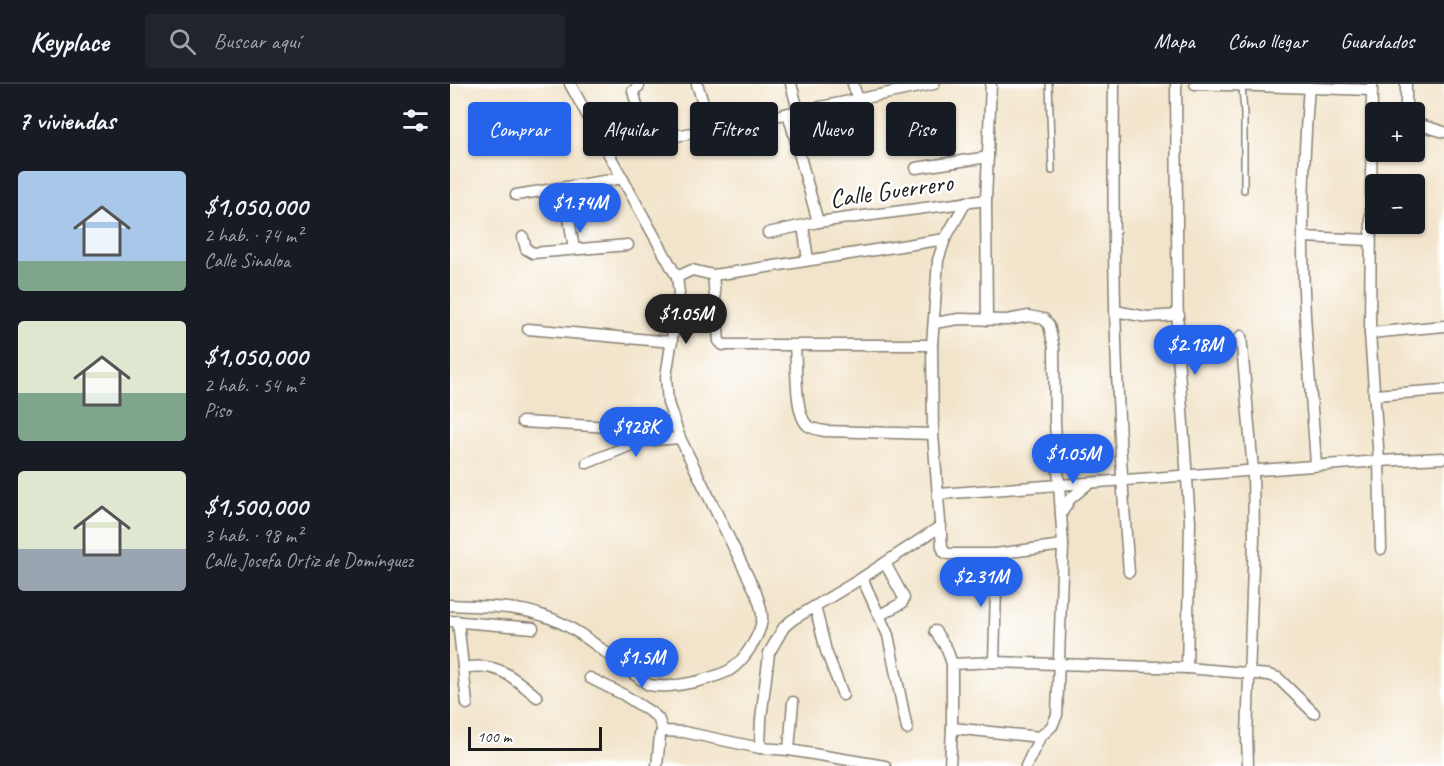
<!DOCTYPE html>
<html lang="es">
<meta charset="utf-8">
<style>
:root{--surface:#171b24;--page:#20242c;--text:#f1f3f6;--muted:#9ea1a6;--line:#363941;--accent:#2563eb}
body{margin:0;font-family:Caveat,sans-serif;background:var(--page);color:var(--text);height:100vh;display:flex;flex-direction:column;font-size:22px;white-space:nowrap}
*{box-sizing:border-box;margin:0}
p{font-size:20px;color:var(--muted)}
.icon{flex:none;width:33px;height:33px;fill:none;stroke:currentColor;stroke-width:2;stroke-linecap:round;stroke-linejoin:round}
.map{position:relative;flex:1;overflow:hidden}
.drawer{display:flex;flex-direction:column;background:var(--surface);width:450px}
.drawer>*{flex:none}
.top-card{position:absolute;left:18px;top:18px;width:570px;height:54px;display:flex;gap:12px}
.buttons{position:absolute;left:915px;top:18px;display:grid;gap:12px}
.buttons a{display:grid;place-items:center;width:60px;height:60px;border-radius:6px;background:var(--surface);box-shadow:0 2px 4px #0004;font-size:30px}
.scale{position:absolute;left:18px;bottom:15px;width:134px;box-sizing:border-box;padding-left:6px;border:3px solid #1c1c1c;border-top:0;font-size:16px;line-height:21px;white-space:nowrap;color:#1c1c1c;-webkit-text-stroke:4px #fff;paint-order:stroke}
.price{position:absolute;translate:-50% -51px;padding:0 14px;border-radius:21px;background:var(--accent);color:#fff;font-size:20px;line-height:39px;filter:drop-shadow(0 2px 3px #0008)}
.price::after{content:'';position:absolute;left:50%;top:36px;width:18px;height:14px;margin-left:-9px;background:inherit;clip-path:polygon(0 0,100% 0,50% 100%)}
.price.selected{background:#222;color:#fff}
ul{padding:0;list-style:none}
li{display:flex;align-items:center;gap:18px;height:150px;padding:0 18px}
li span{display:grid;place-items:center;flex:none;width:168px;height:120px;border-radius:6px;color:#555}
li>.icon{margin-inline-start:auto}
span .icon{width:72px;height:72px;fill:#fffc;stroke-width:1}
li b{font-size:26px}
h2{display:flex;justify-content:space-between;align-items:center;height:72px;padding:0 18px;font-size:26px}
.tag{padding:0 21px;border-radius:6px;background:var(--surface);box-shadow:0 2px 4px #0004;font-size:21px;line-height:54px}
.tag.selected{background:var(--accent);color:#fff}
header{display:flex;align-items:center;gap:36px;box-sizing:border-box;height:84px;padding:0 30px;background:var(--surface);border-bottom:2px solid var(--line)}
header strong{font-size:28px}
nav{display:flex;gap:33px;margin-inline-start:auto;font-size:21px}
.search{width:420px;height:54px;background:var(--page);display:flex;align-items:center;gap:15px;box-sizing:border-box;padding:0 21px;border-radius:6px;color:var(--muted);font-size:22px}
main{display:flex;flex:1;min-height:0}
.map>svg:first-child{display:block}
</style>
<header>
<strong>Keyplace</strong>
<div class="search"><svg class="icon" aria-label="search" viewBox="0 0 24 24"><circle cx="10" cy="10" r="6"/><path d="M15 15l6 6"/></svg>Buscar aquí</div>
<nav><a>Mapa</a><a>Cómo llegar</a><a>Guardados</a></nav>
</header>
<main>
<section class="drawer">
<h2>7 viviendas<svg class="icon" aria-label="filters" viewBox="0 0 24 24"><path d="M4 7h16M4 17h16"/><circle cx="9" cy="7" r="2"/><circle cx="15" cy="17" r="2"/></svg></h2>
<ul>
<li><span style="background:linear-gradient(#a9c7e8 75%,#7fa58c 0)"><svg class="icon" aria-label="home" viewBox="0 0 24 24"><path d="M3 11l9-7 9 7M6 9v11h12V9"/></svg></span><div><b>$1,050,000</b><p>2 hab. · 74 m²</p><p>Calle Sinaloa</p></div></li>
<li><span style="background:linear-gradient(#dfe7d0 60%,#7fa58c 0)"><svg class="icon" aria-label="home" viewBox="0 0 24 24"><path d="M3 11l9-7 9 7M6 9v11h12V9"/></svg></span><div><b>$1,050,000</b><p>2 hab. · 54 m²</p><p>Piso</p></div></li>
<li><span style="background:linear-gradient(#dfe7d0 65%,#9aa5b1 0)"><svg class="icon" aria-label="home" viewBox="0 0 24 24"><path d="M3 11l9-7 9 7M6 9v11h12V9"/></svg></span><div><b>$1,500,000</b><p>3 hab. · 98 m²</p><p>Calle Josefa Ortiz de Domínguez</p></div></li>
</ul>
</section>
<div class="map">
<svg width="994" height="682" viewBox="0 0 994 682">
<rect width="100%" height="100%" fill="#fff"/>
<filter id="ink" filterUnits="userSpaceOnUse"><feTurbulence type="fractalNoise" baseFrequency=".0167" numOctaves="2"/><feDisplacementMap in="SourceGraphic" scale="12" xChannelSelector="R" yChannelSelector="G"/><feConvolveMatrix kernelMatrix="1 2 1 2 8 2 1 2 1" color-interpolation-filters="sRGB"/></filter>
<filter id="wash" filterUnits="userSpaceOnUse"><feTurbulence type="fractalNoise" baseFrequency=".008" numOctaves="4" result="noise"/><feDisplacementMap in="SourceGraphic" scale="24" xChannelSelector="R" yChannelSelector="G"/><feGaussianBlur stdDeviation="1.35" result="paint"/><feColorMatrix in="noise" values="0 0 0 0 0 0 0 0 0 0 0 0 0 0 0 0 0 1.4 0 .05"/><feComposite in="paint" operator="in"/></filter>
<g filter="url(#wash)">
<rect width="100%" height="100%" fill="#f2e4ca"/>
</g>
<g filter="url(#ink)">
<g fill="none" stroke-linecap="round" stroke-linejoin="round">
<defs>
<g id="service">
<polyline points="599,0 602,87"/>
<polyline points="792,2 794,30 794,106"/>
</g>
<g id="minor">
<polyline points="247,0 261,44"/>
<polyline points="341,0 348,26"/>
<polyline points="403,0 408,16"/>
<path d="M664 0C662 163 665 325 679 488"/>
<polyline points="726,0 728,271 740,437 737,584"/>
<polyline points="745,0 921,6"/>
<polyline points="922,0 920,249 929,377 931,465"/>
<polyline points="189,2 183,7 197,58"/>
<path d="M859 2C853 78 851 155 855 231 858 281 863 331 866 381"/>
<polyline points="956,28 956,0"/>
<polyline points="338,29 368,138"/>
<polyline points="964,39 994,48"/>
<polyline points="158,67 172,61 197,58 484,0"/>
<polyline points="466,84 538,73"/>
<polyline points="114,104 124,165"/>
<polyline points="66,111 173,94"/>
<polyline points="516,118 495,155 488,176 482,261 483,350 492,463 494,468 498,470 545,470 613,461"/>
<polyline points="353,142 358,176"/>
<polyline points="318,149 368,138 536,116"/>
<polyline points="73,153 76,165 83,169 178,161"/>
<polyline points="853,153 920,156"/>
<polyline points="263,191 269,257 273,261 482,261"/>
<polyline points="227,193 242,186 263,191 292,187 495,155"/>
<polyline points="665,227 697,233 729,231"/>
<polyline points="537,236 536,116 541,0"/>
<polyline points="484,239 509,235 557,236 579,232 594,235 599,241 604,264 605,339 613,461 607,631 602,642 590,653 576,682"/>
<polyline points="78,245 222,258"/>
<polyline points="920,249 994,242"/>
<polyline points="791,252 803,386 804,454 797,652 798,682"/>
<path d="M345 262C347 281 344 328 357 341 362 345 368 346 375 347L483 350"/>
<polyline points="924,311 994,306"/>
<polyline points="72,338 179,344 184,347 191,357"/>
<polyline points="137,379 191,357 230,354"/>
<polyline points="489,410 929,377 992,374"/>
<polyline points="611,430 620,415 639,399"/>
<polyline points="412,494 438,551 457,645"/>
<path d="M0 521C30 523 63 521 91 531 132 543 164 578 199 601 216 604 229 601 245 598 257 595 269 592 280 586 293 578 310 552 312 536 313 527 309 518 306 509L230 354 218 319 216 293 229 209 227 193 120 0"/>
<polyline points="365,522 376,567 393,611"/>
<polyline points="430,531 452,519 454,514 435,479"/>
<polyline points="0,537 83,544"/>
<polyline points="8,537 17,620"/>
<polyline points="485,547 497,565 502,580"/>
<polyline points="544,578 546,504 545,470"/>
<path d="M13 584C47 577 63 593 87 613"/>
<polyline points="140,594 174,611 202,629 208,634 213,647 210,651 207,682"/>
<polyline points="502,644 590,653"/>
<polyline points="213,647 234,648 310,664 339,666 435,682"/>
<polyline points="310,664 311,635 319,569 334,543 342,536 412,494 491,442"/>
<polyline points="339,666 343,618"/>
<polyline points="500,682 502,644 502,580 544,578 737,584 819,591 828,594 864,629"/>
</g>
</defs>
<use href="#service" stroke="#878073" stroke-width="8"/>
<use href="#minor" stroke="#878073" stroke-width="13"/>
<use href="#service" stroke="#fff" stroke-width="5"/>
<use href="#minor" stroke="#fff" stroke-width="10"/>
</g>
</g>
<g text-anchor="middle" stroke-width="5" stroke-linejoin="round" paint-order="stroke">
<g font-size="26" fill="#1c1c1c" stroke="#fff">
<text transform="translate(441 106) rotate(-8)" y="9">Calle Guerrero</text>
</g>
</g>
</svg>
<div class="buttons">
<a>+</a>
<a>−</a>
</div>
<div class="scale">100 m</div>
<b class="price" style="left:130px;top:150px">$1.74M</b>
<b class="price selected" style="left:236px;top:261px">$1.05M</b>
<b class="price" style="left:745px;top:292px">$2.18M</b>
<b class="price" style="left:186px;top:374px">$928K</b>
<b class="price" style="left:623px;top:401px">$1.05M</b>
<b class="price" style="left:531px;top:524px">$2.31M</b>
<b class="price" style="left:192px;top:605px">$1.5M</b>
<div class="top-card">
<a class="tag selected">Comprar</a>
<a class="tag">Alquilar</a>
<a class="tag">Filtros</a>
<a class="tag">Nuevo</a>
<a class="tag">Piso</a>
</div>
</div>
</main>
